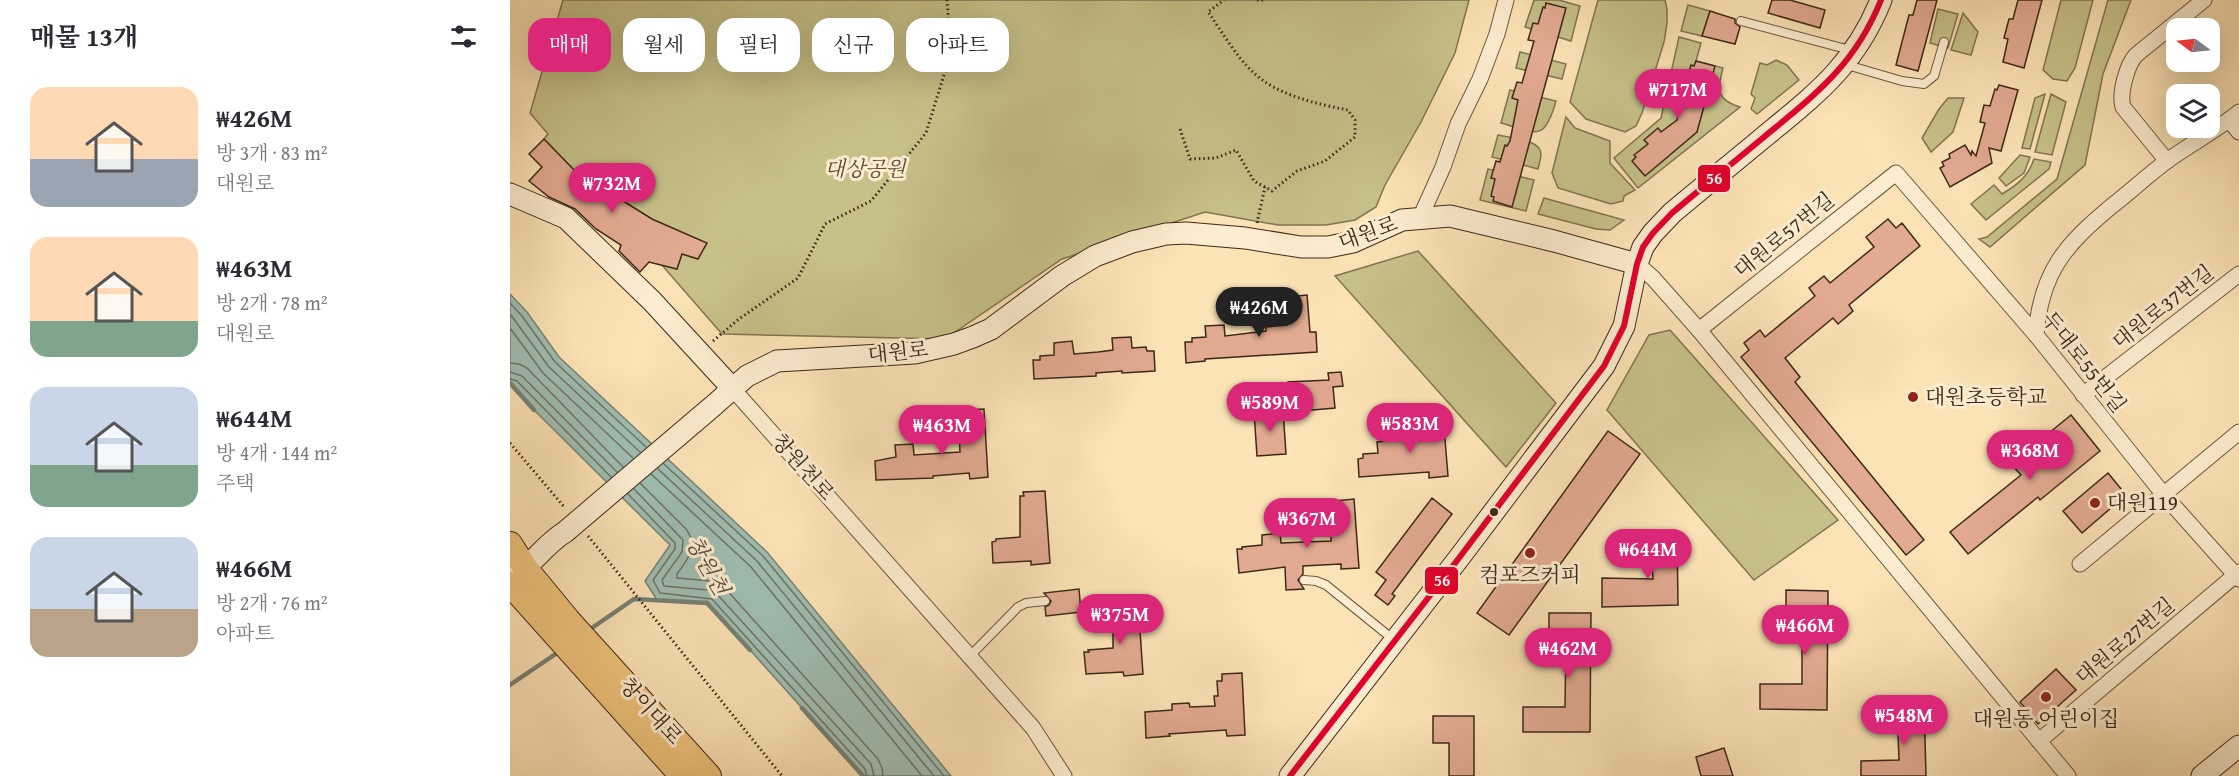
<!DOCTYPE html>
<html lang="ko">
<meta charset="utf-8">
<style>
:root{--surface:#fff;--page:#f7f7f7;--text:#2b2b33;--muted:#7c7c81;--accent:#db2777}
body{margin:0;font-family:"Gentium Book Plus","Noto Serif KR",serif;background:var(--page);color:var(--text);height:100vh;display:flex;flex-direction:column;font-size:22px;white-space:nowrap}
*{box-sizing:border-box;margin:0}
p{font-size:20px;color:var(--muted)}
.icon{flex:none;width:33px;height:33px;fill:none;stroke:currentColor;stroke-width:2;stroke-linecap:round;stroke-linejoin:round}
.map{position:relative;flex:1;overflow:hidden}
.details{display:flex;flex-direction:column;background:var(--surface);width:510px}
.details>*{flex:none}
.top-card{position:absolute;left:18px;top:18px;width:570px;height:54px;display:flex;gap:12px}
.needle{width:39px;rotate:285deg}
.controls{position:absolute;left:1656px;top:18px;display:grid;gap:12px}
.controls a{display:grid;place-items:center;width:54px;height:54px;border-radius:12px;background:var(--surface);box-shadow:0 6px 24px #0002;font-size:30px}
.price{position:absolute;translate:-50% -51px;padding:0 14px;border-radius:21px;background:var(--accent);color:#fff;font-size:20px;line-height:39px;filter:drop-shadow(0 2px 3px #0008)}
.price::after{content:'';position:absolute;left:50%;top:36px;width:18px;height:14px;margin-left:-9px;background:inherit;clip-path:polygon(0 0,100% 0,50% 100%)}
.price.current{background:#222;color:#fff}
ul{padding:0;list-style:none}
li{display:flex;align-items:center;gap:18px;height:150px;padding:0 30px}
li span{display:grid;place-items:center;flex:none;width:168px;height:120px;border-radius:18px;color:#555}
li>.icon{margin-inline-start:auto}
span .icon{width:72px;height:72px;fill:#fffc;stroke-width:1}
li b{font-size:26px}
h2{display:flex;justify-content:space-between;align-items:center;height:72px;padding:0 30px;font-size:26px}
.pill{padding:0 21px;border-radius:18px;background:var(--surface);box-shadow:0 6px 24px #0002;font-size:21px;line-height:54px}
.pill.current{background:var(--accent);color:#fff}
main{display:flex;flex:1;min-height:0}
.map>svg:first-child{display:block}
</style>
<main>
<section class="details">
<h2>매물 13개<svg class="icon" aria-label="filters" viewBox="0 0 24 24"><path d="M4 7h16M4 17h16"/><circle cx="9" cy="7" r="2"/><circle cx="15" cy="17" r="2"/></svg></h2>
<ul>
<li><span style="background:linear-gradient(#ffd9b3 60%,#9aa5b1 0)"><svg class="icon" aria-label="home" viewBox="0 0 24 24"><path d="M3 11l9-7 9 7M6 9v11h12V9"/></svg></span><div><b>₩426M</b><p>방 3개 · 83 m²</p><p>대원로</p></div></li>
<li><span style="background:linear-gradient(#ffd9b3 70%,#7fa58c 0)"><svg class="icon" aria-label="home" viewBox="0 0 24 24"><path d="M3 11l9-7 9 7M6 9v11h12V9"/></svg></span><div><b>₩463M</b><p>방 2개 · 78 m²</p><p>대원로</p></div></li>
<li><span style="background:linear-gradient(#c9d6e8 65%,#7fa58c 0)"><svg class="icon" aria-label="home" viewBox="0 0 24 24"><path d="M3 11l9-7 9 7M6 9v11h12V9"/></svg></span><div><b>₩644M</b><p>방 4개 · 144 m²</p><p>주택</p></div></li>
<li><span style="background:linear-gradient(#c9d6e8 60%,#b9a48a 0)"><svg class="icon" aria-label="home" viewBox="0 0 24 24"><path d="M3 11l9-7 9 7M6 9v11h12V9"/></svg></span><div><b>₩466M</b><p>방 2개 · 76 m²</p><p>아파트</p></div></li>
</ul>
</section>
<div class="map">
<svg width="1729" height="776" viewBox="0 0 1729 776">
<rect width="100%" height="100%" fill="#fce3b6"/>
<filter id="stains"><feTurbulence type="fractalNoise" baseFrequency=".00333" numOctaves="4"/><feColorMatrix values="0 0 0 0 .2 0 0 0 0 .09 0 0 0 0 .02 0 0 0 .5 -.17"/></filter>
<radialGradient id="worn" r=".72"><stop offset=".6" stop-color="#630" stop-opacity="0"/><stop offset="1" stop-color="#630" stop-opacity=".3"/></radialGradient>
<g fill="#c6c189" stroke="#827451" stroke-width="1.5">
<polygon points="53,0 959,0 945,53 911,122 875,185 866,207 845,220 816,225 768,225 695,212 552,259 435,339 212,334 76,178 65,171 34,139 38,134 20,113"/>
<polygon points="1024,0 1049,0 1070,6 1061,41 1015,27"/>
<polygon points="1088,0 1155,0 1157,9 1157,23 1154,42 1132,113 1126,126 1115,132 1076,119 1060,102"/>
<polygon points="1551,0 1583,0 1565,68 1557,81 1543,79 1533,70"/>
<polygon points="1598,0 1621,0 1593,74 1575,165 1480,247 1469,239 1477,237 1547,179"/>
<polygon points="1178,5 1200,11 1192,36 1171,31"/>
<polygon points="1428,9 1448,14 1438,48 1420,43"/>
<polygon points="1453,13 1468,32 1461,55 1441,50"/>
<path d="M1169 37 1191 43 1186 61 1213 68C1207 89 1206 100 1230 107L1128 188 1104 158 1151 118Z"/>
<polygon points="1010,52 1056,64 1052,79 1006,68"/>
<polygon points="1266,60 1277,65 1289,80 1247,114 1241,109 1245,98 1241,94 1250,63 1257,65"/>
<path d="M1000 90 1046 101C1034 143 1027 133 991 123Z"/>
<polygon points="1535,94 1520,149 1512,148 1525,98"/>
<polygon points="1541,94 1556,102 1542,155 1525,152"/>
<polygon points="1438,98 1454,98 1443,132 1421,152 1412,138 1429,109"/>
<polygon points="1056,117 1065,128 1100,141 1100,163 1125,190 1114,196 1113,201 1101,204 1048,188 1042,173"/>
<path d="M988 135C1000 138 1030 139 1031 154 1031 158 1029 164 1028 169L982 157Z"/>
<polygon points="1510,155 1520,157 1514,173 1496,186 1489,178"/>
<path d="M1524 159 1541 162 1539 169 1476 220 1461 204 1484 185 1492 194C1507 185 1518 177 1524 159Z"/>
<polygon points="978,169 1024,180 1016,211 970,200"/>
<polygon points="1034,198 1114,220 1100,230 1086,229 1028,214"/>
<polygon points="908,251 1046,403 996,467 825,276"/>
<polygon points="1160,330 1328,520 1244,580 1097,410 1139,335"/>
</g>
<polygon fill="#9fbeb2" stroke="#788275" stroke-width="1.5" points="0,294 17,312 49,357 257,552 441,776 353,776 198,603 147,600 135,581 160,545 22,408 0,383"/>
<g fill="none" stroke-linecap="round" stroke-linejoin="round">
<g stroke="#6e7366" stroke-width="1.5">
<polyline points="0,303 12,316 45,362 136,447"/>
<polyline points="0,314 39,367 130,452"/>
<polyline points="0,328 33,373 123,458"/>
<polyline points="0,363 9,364 17,368 113,467"/>
<polyline points="0,372 12,376 107,472"/>
<polyline points="0,379 7,381 101,477"/>
<polyline points="154,464 253,556 434,776"/>
<polyline points="148,469 247,561 424,776"/>
<polyline points="141,474 241,567 412,776"/>
<path d="M130 483 176 529C189 546 178 559 167 574V578L202 581 214 587 368 759 372 768 373 776"/>
<polyline points="124,489 173,540 172,552 152,580 154,586 198,590 206,593 361,764 364,776"/>
<polyline points="118,494 165,543 165,549 143,580 150,593 202,599 355,769 357,776"/>
</g>
<g stroke="#788275" stroke-width="4.5">
<polyline points="0,383 24,410"/>
<polyline points="197,603 240,650"/>
<polyline points="79,630 124,599 197,603"/>
<polyline points="0,685 50,651"/>
<polyline points="292,708 353,776"/>
</g>
</g>
<g fill="#e2aa91" stroke="#3d2819" stroke-width="1.5">
<polygon points="1262,0 1280,0 1315,10 1310,28 1258,13"/>
<polygon points="1407,0 1427,0 1408,71 1386,65 1399,15 1403,15"/>
<polygon points="1508,0 1532,0 1514,68 1493,62 1498,39 1494,38 1499,19 1503,19"/>
<polygon points="1036,3 1056,8 1002,207 983,201 984,197 981,196 985,179 981,178 986,161 990,162 995,145 997,146 1000,141 1008,100 1002,98 1007,82 1012,83 1024,41 1018,40 1023,23 1028,24 1033,7 1035,8"/>
<polygon points="1200,11 1225,19 1225,23 1230,27 1225,44 1192,36"/>
<polygon points="1186,61 1205,66 1187,132 1135,176 1122,161 1126,157 1124,155 1138,144 1134,140 1148,128 1151,132 1167,120 1172,99 1167,98 1172,80 1176,82 1181,65 1184,66"/>
<polygon points="1489,85 1508,90 1491,151 1479,148 1482,163 1440,187 1430,168 1434,166 1432,162 1440,158 1439,154 1455,145 1461,155 1462,151 1466,156 1475,123 1470,122 1474,105 1480,106 1485,89 1487,90"/>
<polygon points="34,139 65,171 142,219 197,243 188,259 172,254 167,269 139,262 130,272 109,251 111,245 86,229 65,209 39,197 19,181 32,167 19,154"/>
<polygon points="1378,219 1386,228 1392,223 1410,246 1339,305 1343,311 1328,324 1323,318 1275,358 1290,377 1285,382 1414,540 1396,555 1231,357 1239,350 1234,343 1250,330 1255,337 1305,296 1299,288 1314,276 1320,283 1364,247 1356,237"/>
<polygon points="797,295 800,332 806,332 807,352 695,359 695,361 676,363 675,342 682,342 682,338 696,337 695,326 714,325 715,336 756,331 756,327 777,325 775,301 778,301 778,297"/>
<polygon points="621,337 622,348 636,347 637,351 644,351 645,371 612,373 612,371 586,373 586,376 524,379 523,360 530,360 530,356 544,355 544,343 562,341 564,354 588,352 603,350 602,338"/>
<polygon points="831,372 833,386 823,387 825,408 780,412 778,382 819,380 818,373"/>
<polygon points="474,409 478,477 460,479 459,473 423,476 423,478 366,480 365,461 386,457 385,445 403,444 404,455 450,452 449,433 451,433 450,418 454,418 454,410"/>
<polygon points="773,410 776,454 747,456 744,412"/>
<polygon points="933,415 938,476 919,478 919,472 849,477 848,459 853,458 853,454 868,453 867,442 912,438 910,423 915,422 914,416"/>
<polygon points="1561,415 1590,451 1530,500 1528,497 1458,554 1440,532 1511,475 1501,464"/>
<polygon points="1098,431 1130,454 999,635 967,613"/>
<polygon points="1598,473 1616,495 1572,533 1553,511"/>
<polygon points="535,491 540,563 521,565 521,561 483,563 482,542 486,541 486,539 510,537 510,496 514,496 513,492"/>
<polygon points="922,498 942,514 882,594 885,596 878,605 865,595 876,580 866,572"/>
<polygon points="844,499 849,568 831,569 831,564 793,566 793,574 788,580 794,589 776,590 775,567 729,573 727,549 732,549 732,547 752,545 752,535 770,533 771,543 821,541 821,507 826,507 825,501"/>
<polygon points="1167,534 1168,605 1092,607 1092,578 1143,579 1140,535"/>
<polygon points="569,589 571,612 536,616 535,607 539,605 541,601 534,593"/>
<polygon points="1276,590 1318,591 1317,710 1250,709 1250,684 1292,684 1292,617 1276,617"/>
<polygon points="628,602 633,674 614,676 613,672 576,674 574,652 579,652 578,650 603,648 603,607 606,606 606,603"/>
<polygon points="1039,613 1081,613 1080,732 1013,732 1013,707 1055,707 1056,640 1039,640"/>
<polygon points="1546,669 1566,690 1528,724 1510,702"/>
<polygon points="732,673 735,735 717,736 716,730 659,734 660,736 636,738 635,712 662,710 662,704 679,703 680,707 705,706 704,696 708,696 707,681 712,681 712,674"/>
<polygon points="1414,703 1416,776 1351,776 1351,761 1389,760 1387,704"/>
<polygon points="923,716 964,716 964,776 939,776 939,743 923,743"/>
<polygon points="1214,748 1223,776 1191,776 1186,757"/>
</g>
<g fill="none" stroke-linecap="round" stroke-linejoin="round">
<defs>
<g id="lane">
<polyline points="1231,21 1340,50"/>
<polyline points="1337,65 1392,81 1414,84 1424,76 1434,42"/>
<polyline points="794,580 806,581 816,585 884,640"/>
<polyline points="460,656 508,607 516,603 535,601"/>
</g>
<g id="street">
<polyline points="1719,120 1729,132"/>
<path d="M1657 161 1613 107C1609 93 1617 65 1626 55L1694 0"/>
<polyline points="910,218 933,167 948,124 970,79 987,34 996,0"/>
<polyline points="1127,264 1143,278 1189,330 1558,776"/>
<polyline points="1189,330 1386,173 1526,335 1654,495 1729,579"/>
<path d="M1526 335C1531 271 1556 244 1603 205 1621 191 1638 175 1657 161 1680 144 1706 131 1729 112"/>
<polyline points="222,388 523,728 554,776"/>
<polyline points="1573,395 1729,274"/>
<polyline points="1570,564 1729,432"/>
<polyline points="1529,741 1729,572"/>
</g>
<g id="secondary">
<polyline points="0,194 56,218 142,301 222,388"/>
<polyline points="203,406 237,376 267,361 405,353 444,344 463,337 481,329 552,276 585,256 622,242 656,234 676,233 735,238 791,247 818,247 843,242 892,220 940,216 1044,241 1127,264"/>
<path d="M3 578C22 565 35 544 55 532"/>
<path d="M780 776 949 558 1094 366 1114 326 1127 264 1133 247 1143 233 1162 213C1193 187 1224 162 1254 137 1306 94 1345 65 1371 0"/>
<polyline points="1692,776 1729,746"/>
</g>
<g id="primary">
<polyline points="0,544 16,569 58,620 199,776"/>
<polyline points="0,584 172,776"/>
</g>
</defs>
<use href="#lane" stroke="#6d5740" stroke-width="10"/>
<use href="#street" stroke="#6d5740" stroke-width="17"/>
<use href="#secondary" stroke="#3d2819" stroke-width="23"/>
<use href="#primary" stroke="#3d2819" stroke-width="26"/>
<g stroke="#3d2819" stroke-width="3" stroke-dasharray="1.5 3" stroke-linecap="butt">
<polyline points="747,0 754,0"/>
<path d="M670 129 680 159 706 158 726 150 744 181 762 191 787 171 815 161 845 137V120L838 110C807 104 766 95 743 72 727 58 711 30 698 12L714 0"/>
<polyline points="747,223 755,187"/>
<polyline points="203,341 229,319 288,278 315,224 361,201 416,133 441,52 437,0"/>
<polyline points="0,443 55,508"/>
<polyline points="78,536 272,776"/>
</g>
<use href="#lane" stroke="#fdedd0" stroke-width="8"/>
<use href="#street" stroke="#fdedd0" stroke-width="15"/>
<use href="#secondary" stroke="#fdedd0" stroke-width="21"/>
<use href="#primary" stroke="#eec27b" stroke-width="24"/>
<defs>
<polyline id="secondary-bridge" points="55,532 203,406"/>
</defs>
<use href="#secondary-bridge" stroke="#3d2819" stroke-width="23" stroke-linecap="butt"/>
<use href="#secondary-bridge" stroke="#fdedd0" stroke-width="21"/>
<defs>
<path id="bus-1" d="M780 776 949 558 1094 366 1114 326 1127 264 1133 247 1143 233 1162 213C1193 187 1224 162 1254 137 1306 94 1345 65 1371 0"/>
</defs>
<use href="#bus-1" stroke="#fdedd0" stroke-width="10"/>
<use href="#bus-1" stroke="#e4002b" stroke-width="6"/>
</g>
<g fill="#8f2418" stroke="#fdedd0" stroke-width="2">
<circle cx="1403" cy="397" r="6"/>
<circle cx="1585" cy="503" r="6"/>
<circle cx="1020" cy="553" r="6"/>
<circle cx="1536" cy="697" r="6"/>
</g>
<circle fill="#3d2819" stroke="#fdedd0" stroke-width="2" cx="984" cy="512" r="5"/>
<g text-anchor="middle" stroke-width="6" stroke-linejoin="round" paint-order="stroke">
<g font-size="21" font-style="italic" fill="#5f4e35" stroke="#fdedd0">
<text x="355" y="176">대상공원</text>
</g>
<g font-size="21" fill="#3d2819" stroke="#fdedd0">
<text transform="translate(858 233) rotate(-20)" y="7">대원로</text>
<text transform="translate(1274 235) rotate(-39)" y="7">대원로57번길</text>
<text transform="translate(1653 307) rotate(-38)" y="7">대원로37번길</text>
<text transform="translate(388 352) rotate(-6)" y="7">대원로</text>
<text transform="translate(1574 362) rotate(52)" y="7">두대로55번길</text>
<text transform="translate(293 467) rotate(48)" y="7">창원천로</text>
<text transform="translate(1615 641) rotate(-40)" y="7">대원로27번길</text>
<text transform="translate(141 711) rotate(48)" y="7">창이대로</text>
</g>
<g font-size="21" fill="#3d2819" stroke="#fdedd0" text-anchor="start">
<text x="1415" y="404">대원초등학교</text>
<text x="1597" y="510">대원119</text>
<text x="1020" y="582" text-anchor="middle">컴포즈커피</text>
<text x="1536" y="726" text-anchor="middle">대원동 어린이집</text>
</g>
<g font-size="22" font-style="italic" fill="#564e3f" stroke="#fdedd0">
<text transform="translate(198 565) rotate(61)" y="8">창원천</text>
</g>
</g>
<g stroke="#fdedd0" stroke-width="2">
<rect x="1187" y="164" width="34" height="29" rx="6" fill="#e4002b"/>
<rect x="914" y="566" width="35" height="29" rx="6" fill="#e4002b"/>
</g>
<g font-size="16" text-anchor="middle" font-weight="bold" fill="#fff">
<text x="1204" y="184">56</text>
<text x="932" y="586">56</text>
</g>
<rect width="100%" height="100%" filter="url(#stains)"/>
<rect width="100%" height="100%" fill="url(#worn)"/>
</svg>
<div class="controls">
<a><svg class="needle" viewBox="-14 -14 28 28"><path d="M0-13l5 13h-10z" fill="#e53935"/><path d="M0 13l5-13h-10z" fill="#7c7c81"/></svg></a>
<a><svg class="icon" aria-label="layers" viewBox="0 0 24 24"><path d="M12 4l9 5-9 5-9-5zM3 14l9 5 9-5"/></svg></a>
</div>
<b class="price" style="left:1168px;top:120px">₩717M</b>
<b class="price" style="left:102px;top:214px">₩732M</b>
<b class="price current" style="left:749px;top:338px">₩426M</b>
<b class="price" style="left:760px;top:433px">₩589M</b>
<b class="price" style="left:900px;top:454px">₩583M</b>
<b class="price" style="left:432px;top:456px">₩463M</b>
<b class="price" style="left:1520px;top:481px">₩368M</b>
<b class="price" style="left:797px;top:549px">₩367M</b>
<b class="price" style="left:1138px;top:580px">₩644M</b>
<b class="price" style="left:610px;top:645px">₩375M</b>
<b class="price" style="left:1295px;top:656px">₩466M</b>
<b class="price" style="left:1058px;top:679px">₩462M</b>
<b class="price" style="left:1394px;top:746px">₩548M</b>
<div class="top-card">
<a class="pill current">매매</a>
<a class="pill">월세</a>
<a class="pill">필터</a>
<a class="pill">신규</a>
<a class="pill">아파트</a>
</div>
</div>
</main>
